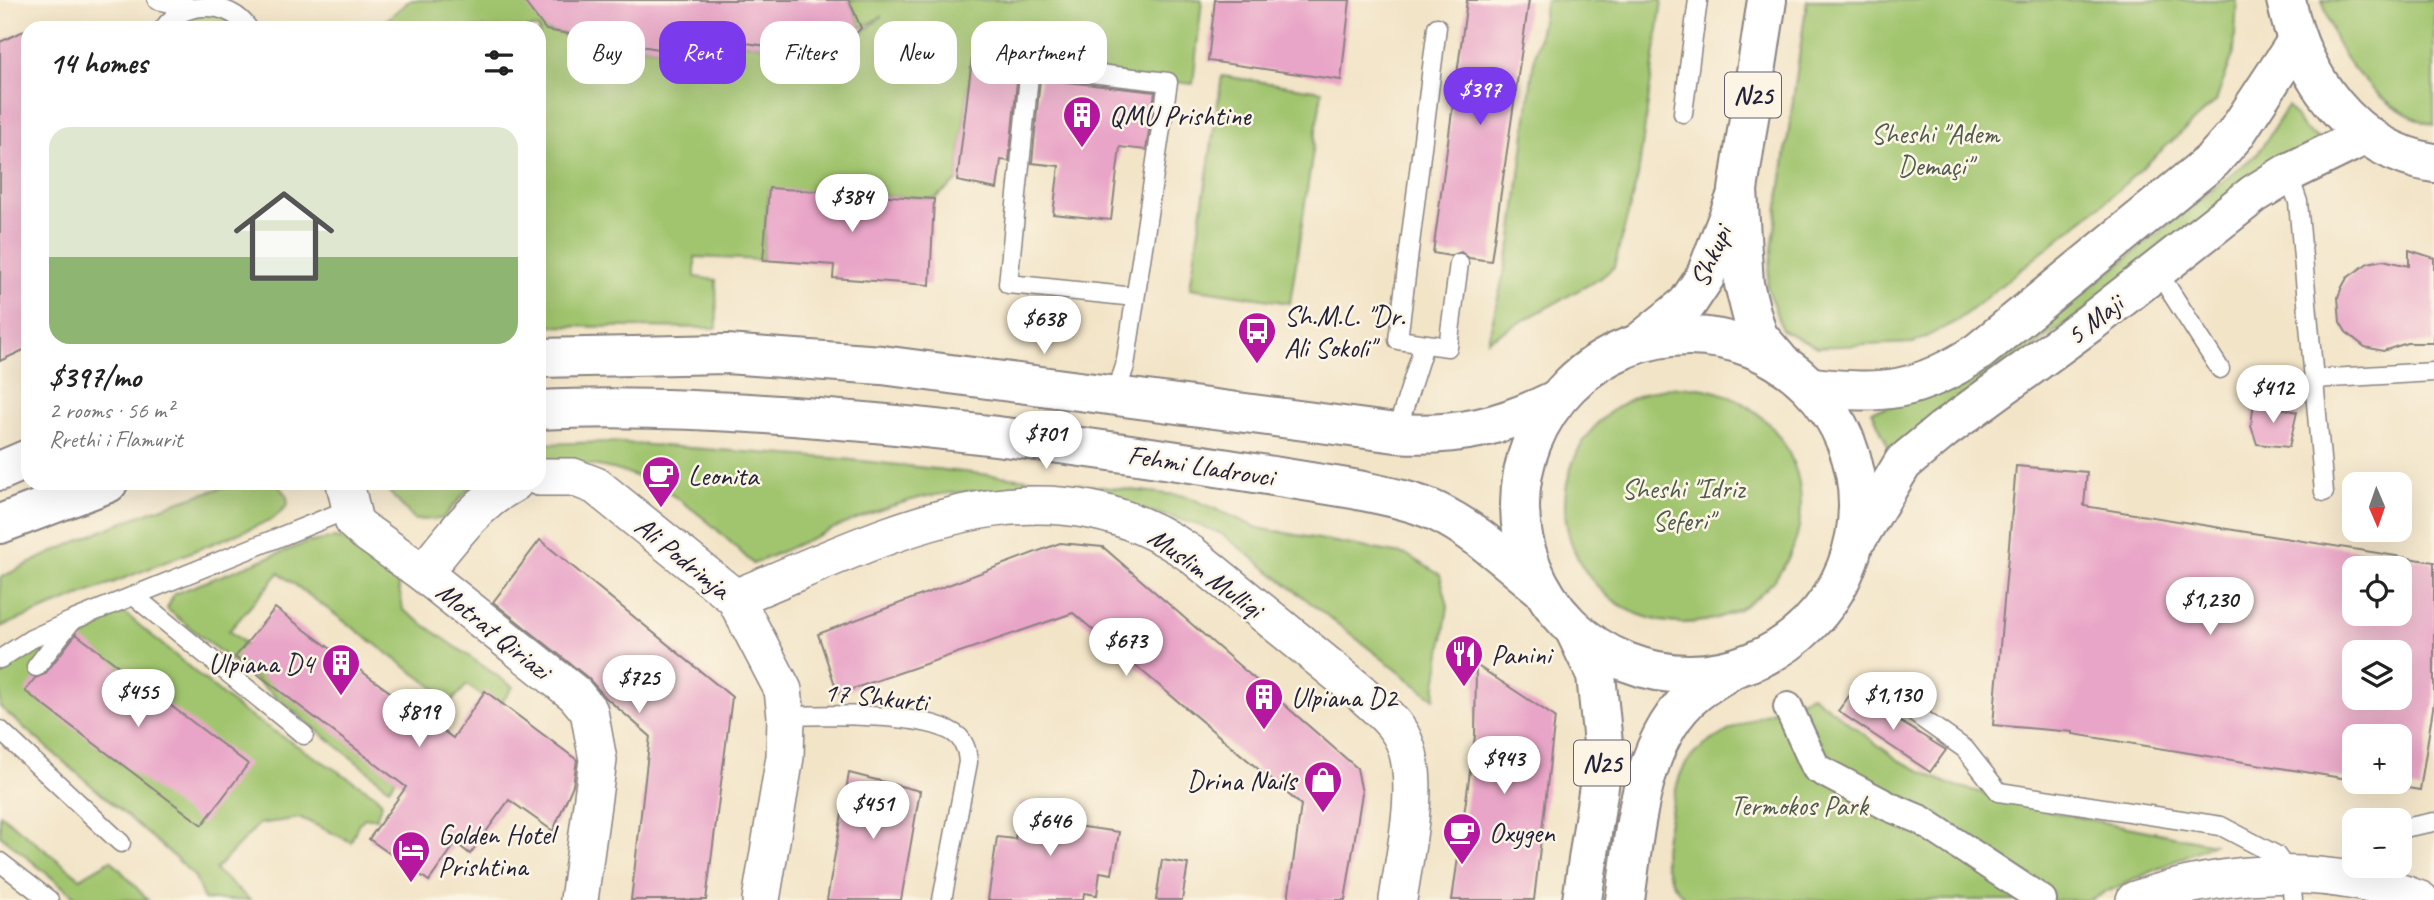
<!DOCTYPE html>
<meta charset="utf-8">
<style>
:root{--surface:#fff;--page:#f2f2f2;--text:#222;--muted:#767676;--accent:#7c3aed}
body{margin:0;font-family:Caveat,sans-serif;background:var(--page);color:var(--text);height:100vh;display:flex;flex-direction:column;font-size:26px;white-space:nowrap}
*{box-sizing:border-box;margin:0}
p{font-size:23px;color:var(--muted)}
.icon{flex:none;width:38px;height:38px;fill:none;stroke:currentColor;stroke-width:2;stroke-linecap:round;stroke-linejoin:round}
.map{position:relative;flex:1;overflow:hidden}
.side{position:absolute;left:21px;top:21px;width:525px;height:469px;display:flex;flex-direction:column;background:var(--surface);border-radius:21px;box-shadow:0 7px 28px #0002}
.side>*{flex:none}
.guide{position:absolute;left:567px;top:21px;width:665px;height:63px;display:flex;gap:14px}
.needle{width:46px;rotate:178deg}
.fabs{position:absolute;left:2342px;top:472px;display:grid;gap:14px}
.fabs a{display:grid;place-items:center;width:70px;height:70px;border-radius:14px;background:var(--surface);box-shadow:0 7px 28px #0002;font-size:35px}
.price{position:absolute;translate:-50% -60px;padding:0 16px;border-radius:24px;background:#fff;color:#222;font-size:23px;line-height:46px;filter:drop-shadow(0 2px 4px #0008)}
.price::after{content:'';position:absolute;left:50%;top:42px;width:21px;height:16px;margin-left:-10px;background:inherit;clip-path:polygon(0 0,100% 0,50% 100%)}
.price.on{background:var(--accent);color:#fff}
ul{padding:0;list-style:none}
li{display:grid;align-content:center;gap:14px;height:371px;padding:0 28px}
li span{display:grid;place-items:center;height:217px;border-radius:21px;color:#555}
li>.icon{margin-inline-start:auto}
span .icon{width:126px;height:126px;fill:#fffc;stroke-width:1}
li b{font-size:30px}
h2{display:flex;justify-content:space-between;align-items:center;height:84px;padding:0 28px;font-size:30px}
.tag{padding:0 24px;border-radius:21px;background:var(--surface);box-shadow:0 7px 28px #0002;font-size:24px;line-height:63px}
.tag.on{background:var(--accent);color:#fff}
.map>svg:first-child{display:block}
</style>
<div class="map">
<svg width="2434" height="900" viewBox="0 0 2434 900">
<rect width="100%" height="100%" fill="#fcf5e5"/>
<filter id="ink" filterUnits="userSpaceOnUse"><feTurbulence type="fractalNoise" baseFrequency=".0143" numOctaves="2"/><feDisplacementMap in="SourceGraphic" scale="14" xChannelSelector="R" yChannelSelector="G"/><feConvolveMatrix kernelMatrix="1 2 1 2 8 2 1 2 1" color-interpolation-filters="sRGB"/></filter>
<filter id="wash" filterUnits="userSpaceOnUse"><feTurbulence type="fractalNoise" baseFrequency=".00686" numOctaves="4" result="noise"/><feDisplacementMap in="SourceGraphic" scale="28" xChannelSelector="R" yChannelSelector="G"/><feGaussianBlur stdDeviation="1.57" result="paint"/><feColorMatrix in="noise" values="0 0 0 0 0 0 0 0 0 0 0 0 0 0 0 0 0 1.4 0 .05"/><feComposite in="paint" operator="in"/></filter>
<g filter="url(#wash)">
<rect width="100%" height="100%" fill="#f2e4c7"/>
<g fill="#a1c56e" stroke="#627454" stroke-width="2">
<polygon points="410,0 543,0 546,30 688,54 711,38 835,56 882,16 861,28 849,0 1202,0 1193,84 1030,66 1015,48 974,42 957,181 934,199 769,189 763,260 695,257 695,277 716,280 717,328 539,326 539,28 377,28"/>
<polygon points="1546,0 1662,0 1638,176 1614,267 1601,278 1488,340 1512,240 1533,67"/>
<polygon points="1807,0 2237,0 2234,52 2216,101 2107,200 1957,321 1914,343 1817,347 1782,330 1767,286"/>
<path d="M2322 0H2434V125C2396 115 2362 84 2341 51 2332 37 2328 16 2322 0Z"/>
<polygon points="213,12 239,28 172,28 186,16"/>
<polygon points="1222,76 1322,91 1290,303 1190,288"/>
<polygon points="2288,106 2303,128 2320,140 1890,451 1872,411 1946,391 1999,361 2258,153"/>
<circle cx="1683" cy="505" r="118"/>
<path d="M609 442 843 459 1186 496 1258 528 1407 555 1440 575 1448 606 1434 699 1222 534C1147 503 991 477 912 500 857 515 805 542 753 564 687 499 637 456 539 464V444Z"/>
<path d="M238 483H276L287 496 288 505 273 519 247 530 0 627V578C76 539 156 506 238 483Z"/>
<polygon points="390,483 474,483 442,519 415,520 389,492"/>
<path d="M334 538C383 546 396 562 403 610L513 687 498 707 467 685 452 701 279 573 229 631 406 765 389 788 167 609 174 594 306 543Z"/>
<polygon points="120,609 240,710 374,794 382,803 376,818 365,818 358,824 351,842 301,818 259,824 215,870 250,900 204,900 195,877 177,859 0,707 0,670 47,641"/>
<path d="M1812 695 1898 760 1946 783 2056 813 2213 844 2089 900H1777L1745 897 1686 900C1662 874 1660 855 1669 821 1673 805 1675 784 1683 769 1699 734 1777 711 1812 695Z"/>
<polygon points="0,814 80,878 111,860 148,900 79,900 0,835"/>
</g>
<g id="blocks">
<g fill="#e9a5c7" fill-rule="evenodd">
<polygon points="523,0 849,0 861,28 835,56 711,38 688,54 546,30"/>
<polygon points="1215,0 1350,0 1341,80 1208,61"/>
<polygon points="1467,0 1529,0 1491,261 1469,258 1461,252 1450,256 1433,253"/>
<polygon points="28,29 28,348 0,361 0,42"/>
<polygon points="974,42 1015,48 1012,71 1018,72 1009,161 1001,160 997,189 957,181"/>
<polygon points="1040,79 1155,92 1146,150 1120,147 1111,220 1053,214 1059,166 1032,163"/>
<polygon points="769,188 934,199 930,285 833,278 834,265 763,260"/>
<polygon points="2409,250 2434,258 2434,343 2407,343 2383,351 2365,347 2346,332 2340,322 2338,297 2342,287 2347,278 2368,263 2383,260 2409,266"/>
<polygon points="2254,401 2297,412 2289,447 2257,444 2251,426"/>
<path d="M2016 466 2087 472 2084 506 2434 562V702L2420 790 2371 782H2399V737H2354V780L2073 734V732L1993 725ZM2354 569H2399V614H2354ZM2354 653H2399V698H2354Z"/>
<polygon points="540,540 732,697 706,900 631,900 650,736 605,697 588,678 493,602"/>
<polygon points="1060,543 1103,547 1357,768 1362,793 1345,900 1288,900 1301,805 1073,613 838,694 818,634"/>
<polygon points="275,608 453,738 485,691 577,760 573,785 553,831 509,800 470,854 456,843 429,881 369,839 406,787 235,657"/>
<polygon points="76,634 248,764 202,825 25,691 35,678 45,674"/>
<polygon points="1476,665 1555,717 1534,900 1452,900 1475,736"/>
<polygon points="1852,692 1946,750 1930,772 1838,711"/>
<polygon points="849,773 920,791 901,900 827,900"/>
<polygon points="1021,801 1058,807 1055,823 1119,832 1112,874 1100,872 1097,895 1084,893 1083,900 988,900 997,837 1015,839"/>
<polygon points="1162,860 1188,864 1182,900 1156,900"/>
</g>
</g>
</g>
<g filter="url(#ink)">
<use href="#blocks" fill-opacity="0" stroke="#8a8381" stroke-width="2"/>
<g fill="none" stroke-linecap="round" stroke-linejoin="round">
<defs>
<g id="service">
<polyline points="157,0 189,7"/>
<polyline points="1437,27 1398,340 1448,347 1459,263"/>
<path d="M164 28C182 0 230 0 248 28"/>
<polyline points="1683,113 1698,0"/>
<polyline points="2288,173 2298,202 2324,492"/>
<polyline points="2156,269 2220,369"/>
<polyline points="2313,379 2434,372"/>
<polyline points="1115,396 1125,366 1168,82 1030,66 1008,284 1135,297"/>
<polyline points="1396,433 1424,345"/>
<polyline points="134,596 304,735"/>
<polyline points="0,659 31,639 71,621 349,509"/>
<polyline points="36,667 70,623"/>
<polyline points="1886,693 1965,749 1999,792 2221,826 2276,855 2290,875 2293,900"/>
<path d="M786 716C824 715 932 711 959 737 966 745 967 752 968 762L942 900"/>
<polyline points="0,730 121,843"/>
<polyline points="2399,829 2434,822"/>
<polyline points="0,862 49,900"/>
</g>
<polyline id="pedestrian" points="1788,707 1816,768 1890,807 1921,820 2042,900"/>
<g id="minor">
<polyline points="539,477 573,477 596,486 735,598 783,690 786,716 785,757 761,900"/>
<polyline points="345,483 354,522 364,531 423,573 575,694 589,711 598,760 579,900"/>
<path d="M423 573C451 539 475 504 514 483"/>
<path d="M735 598C884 538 1040 448 1191 554L1359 691C1374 705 1394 720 1403 739 1423 781 1404 856 1398 900"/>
<path d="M2135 900C2227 869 2329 863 2420 900"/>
</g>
<g id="secondary">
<path d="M539 358 726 354 882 365 1396 433C1458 437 1500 427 1555 400"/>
<path d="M539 410C639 405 740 411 840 420 1012 434 1183 461 1353 489 1381 495 1411 500 1437 512 1475 530 1508 562 1541 588"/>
<polyline points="0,471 28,459"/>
<polyline points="0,524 108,483"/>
</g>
<g id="primary">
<polyline points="1767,0 1738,190 1744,284 1752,316 1758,336 1778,359"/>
<path d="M2286 0C2302 77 2352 150 2434 163"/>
<circle cx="1689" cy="505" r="169"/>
<polyline points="1640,342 1687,304 1705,277 1734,202"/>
<path d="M1813 387C1884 395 1917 392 1978 352L2213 160 2235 135 2297 41"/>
<polyline points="1859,536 1903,463 1943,430 2091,322 2254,194 2288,173 2366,135"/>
<polyline points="1575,631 1596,675 1604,753 1582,900"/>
<path d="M1625 900C1635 833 1639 739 1696 693 1707 684 1720 677 1732 669"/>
</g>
</defs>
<use href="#service" stroke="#8a8381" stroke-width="21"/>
<use href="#pedestrian" stroke="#8a8381" stroke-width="32"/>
<use href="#minor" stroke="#8a8381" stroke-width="40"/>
<use href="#secondary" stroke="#8a8381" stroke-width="42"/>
<use href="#primary" stroke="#8a8381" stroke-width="42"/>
<use href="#service" stroke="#fff" stroke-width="18"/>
<use href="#pedestrian" stroke="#fff" stroke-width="28"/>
<use href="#minor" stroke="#fff" stroke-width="37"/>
<use href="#secondary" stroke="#fff" stroke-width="38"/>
<use href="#primary" stroke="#fff" stroke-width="38"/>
</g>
</g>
<defs>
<symbol id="building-pin" viewBox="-11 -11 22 30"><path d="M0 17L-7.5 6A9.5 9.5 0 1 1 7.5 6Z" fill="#b5179e" stroke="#fcf5e5"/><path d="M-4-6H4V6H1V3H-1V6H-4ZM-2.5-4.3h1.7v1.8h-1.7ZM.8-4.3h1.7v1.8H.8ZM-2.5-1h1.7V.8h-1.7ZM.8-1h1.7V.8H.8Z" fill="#fff"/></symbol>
<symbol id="bus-pin" viewBox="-11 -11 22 30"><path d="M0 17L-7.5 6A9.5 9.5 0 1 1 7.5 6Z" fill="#b5179e" stroke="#fcf5e5"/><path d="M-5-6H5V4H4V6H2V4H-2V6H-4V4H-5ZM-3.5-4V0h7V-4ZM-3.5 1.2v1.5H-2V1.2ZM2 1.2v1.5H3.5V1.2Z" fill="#fff"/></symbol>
<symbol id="cafe-pin" viewBox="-11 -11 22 30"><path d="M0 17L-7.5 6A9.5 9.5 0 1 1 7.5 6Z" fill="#b5179e" stroke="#fcf5e5"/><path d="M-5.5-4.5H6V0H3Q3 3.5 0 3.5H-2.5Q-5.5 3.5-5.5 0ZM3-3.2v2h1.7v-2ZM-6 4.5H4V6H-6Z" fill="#fff"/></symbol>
<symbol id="restaurant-pin" viewBox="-11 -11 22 30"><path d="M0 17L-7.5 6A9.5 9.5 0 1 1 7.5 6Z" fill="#b5179e" stroke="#fcf5e5"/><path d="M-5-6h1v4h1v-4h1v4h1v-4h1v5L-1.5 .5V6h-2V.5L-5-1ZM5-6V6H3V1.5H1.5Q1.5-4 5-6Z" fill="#fff"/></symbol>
<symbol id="shop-pin" viewBox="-11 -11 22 30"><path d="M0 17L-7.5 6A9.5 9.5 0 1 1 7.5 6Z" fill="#b5179e" stroke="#fcf5e5"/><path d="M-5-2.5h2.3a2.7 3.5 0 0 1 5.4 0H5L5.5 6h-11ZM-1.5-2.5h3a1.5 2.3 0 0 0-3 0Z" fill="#fff"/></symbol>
<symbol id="hotel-pin" viewBox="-11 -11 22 30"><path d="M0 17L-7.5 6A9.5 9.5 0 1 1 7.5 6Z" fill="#b5179e" stroke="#fcf5e5"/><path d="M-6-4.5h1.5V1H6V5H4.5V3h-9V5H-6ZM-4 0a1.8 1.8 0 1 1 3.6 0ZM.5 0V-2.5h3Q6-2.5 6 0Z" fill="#fff"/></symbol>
</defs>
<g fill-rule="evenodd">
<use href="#building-pin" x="1060" y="93" width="44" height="60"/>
<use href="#bus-pin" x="1235" y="309" width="44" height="60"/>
<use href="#cafe-pin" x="639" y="453" width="44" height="60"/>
<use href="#restaurant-pin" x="1442" y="632" width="44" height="60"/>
<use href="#building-pin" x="319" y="641" width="44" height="60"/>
<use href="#building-pin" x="1242" y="675" width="44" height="60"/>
<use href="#shop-pin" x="1301" y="758" width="44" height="60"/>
<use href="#cafe-pin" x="1440" y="810" width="44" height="60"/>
<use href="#hotel-pin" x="389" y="828" width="44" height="60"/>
</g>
<g text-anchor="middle" stroke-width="5" stroke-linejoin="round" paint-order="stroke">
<g fill="#fcf5e5" stroke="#63616e" stroke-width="2">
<rect x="1725" y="72.5" width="56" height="45" rx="5"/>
<rect x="1574" y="740.5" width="56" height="45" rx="5"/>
</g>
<g font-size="26" font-weight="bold" fill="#22223b">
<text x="1753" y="104">N25</text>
<text x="1602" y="772">N25</text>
</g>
<g font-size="28" fill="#22223b" stroke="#fcf5e5" text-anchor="start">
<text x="1109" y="125">QMU Prishtine</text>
<text x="1284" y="325">Sh.M.L. "Dr.<tspan x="1284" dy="32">Ali Sokoli"</tspan></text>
<text x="688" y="485">Leonita</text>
<text x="1491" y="664">Panini</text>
<text x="314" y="673" text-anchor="end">Ulpiana D4</text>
<text x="1291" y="707">Ulpiana D2</text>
<text x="1296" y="790" text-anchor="end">Drina Nails</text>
<text x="1489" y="842">Oxygen</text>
<text x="438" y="844">Golden Hotel<tspan x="438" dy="32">Prishtina</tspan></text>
</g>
<g font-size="28" fill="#4e5b4d" stroke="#fcf5e5">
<text x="1935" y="143">Sheshi "Adem<tspan x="1935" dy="32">Demaçi"</tspan></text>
<text x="1683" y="498">Sheshi "Idriz<tspan x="1683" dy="32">Seferi"</tspan></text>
<text x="1799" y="815">Termokos Park</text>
</g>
<g font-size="28" fill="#22223b" stroke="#fcf5e5">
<text transform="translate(1710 256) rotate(-66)" y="10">Shkupi</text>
<text transform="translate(2094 319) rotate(-38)" y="10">5 Maji</text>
<text transform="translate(1201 465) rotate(9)" y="10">Fehmi Lladrovci</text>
<text transform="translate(683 557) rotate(39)" y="10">Ali Podrimja</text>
<text transform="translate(1206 572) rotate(36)" y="10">Muslim Mulliqi</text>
<text transform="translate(494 630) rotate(39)" y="10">Motrat Qiriazi</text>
<text transform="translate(876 696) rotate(6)" y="10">17 Shkurti</text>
</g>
</g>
</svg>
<div class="fabs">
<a><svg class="needle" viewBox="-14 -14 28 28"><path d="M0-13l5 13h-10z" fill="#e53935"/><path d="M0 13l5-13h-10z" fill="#767676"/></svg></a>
<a><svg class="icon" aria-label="locate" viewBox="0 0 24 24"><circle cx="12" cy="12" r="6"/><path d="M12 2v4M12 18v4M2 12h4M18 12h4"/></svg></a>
<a><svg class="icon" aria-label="layers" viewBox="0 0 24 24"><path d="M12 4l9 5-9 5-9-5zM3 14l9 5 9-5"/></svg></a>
<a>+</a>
<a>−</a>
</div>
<b class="price on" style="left:1480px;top:127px">$397</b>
<b class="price" style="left:852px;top:234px">$384</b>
<b class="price" style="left:1044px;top:356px">$638</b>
<b class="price" style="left:2273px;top:425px">$412</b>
<b class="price" style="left:1046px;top:471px">$701</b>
<b class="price" style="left:2210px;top:637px">$1,230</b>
<b class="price" style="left:1126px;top:678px">$673</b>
<b class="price" style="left:639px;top:715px">$725</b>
<b class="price" style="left:138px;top:729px">$455</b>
<b class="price" style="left:1893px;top:732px">$1,130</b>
<b class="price" style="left:419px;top:749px">$819</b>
<b class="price" style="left:1504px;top:796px">$943</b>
<b class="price" style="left:873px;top:841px">$451</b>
<b class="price" style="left:1050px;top:858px">$646</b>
<div class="guide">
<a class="tag">Buy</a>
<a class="tag on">Rent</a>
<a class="tag">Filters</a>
<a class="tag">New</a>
<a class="tag">Apartment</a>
</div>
<section class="side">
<h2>14 homes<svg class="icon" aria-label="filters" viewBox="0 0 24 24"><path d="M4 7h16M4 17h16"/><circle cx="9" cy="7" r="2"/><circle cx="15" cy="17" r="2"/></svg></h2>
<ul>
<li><span style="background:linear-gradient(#dfe7d0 60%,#8fb573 0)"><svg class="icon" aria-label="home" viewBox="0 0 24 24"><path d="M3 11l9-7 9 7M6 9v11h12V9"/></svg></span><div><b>$397/mo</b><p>2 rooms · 56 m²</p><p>Rrethi i Flamurit</p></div></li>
</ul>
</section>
</div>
